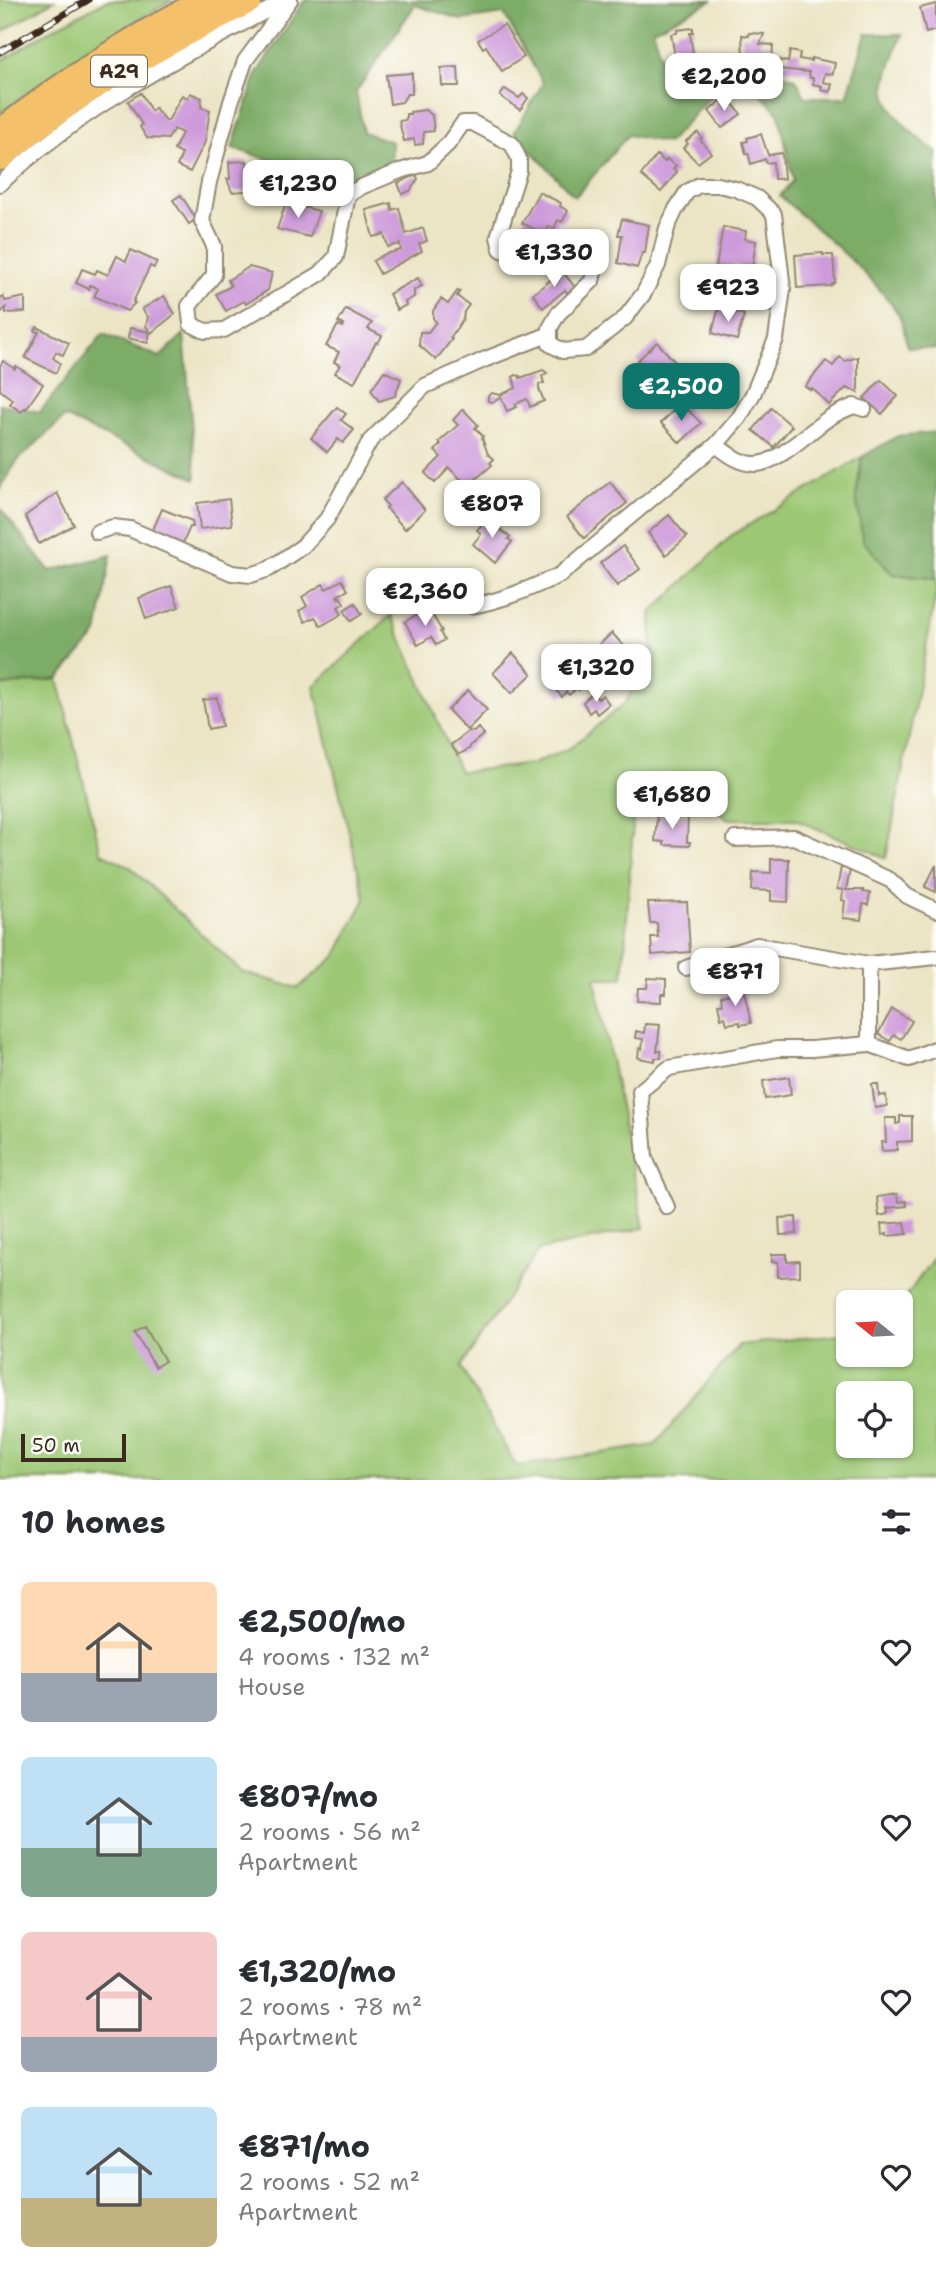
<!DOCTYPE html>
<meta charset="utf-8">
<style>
:root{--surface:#fff;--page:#f7f7f7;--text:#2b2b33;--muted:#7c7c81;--accent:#0f766e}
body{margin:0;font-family:"Shantell Sans",sans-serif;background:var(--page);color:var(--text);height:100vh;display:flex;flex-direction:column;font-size:26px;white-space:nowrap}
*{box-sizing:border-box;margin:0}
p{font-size:23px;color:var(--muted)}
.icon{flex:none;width:38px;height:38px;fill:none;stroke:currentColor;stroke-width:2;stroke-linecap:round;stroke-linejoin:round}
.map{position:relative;height:1480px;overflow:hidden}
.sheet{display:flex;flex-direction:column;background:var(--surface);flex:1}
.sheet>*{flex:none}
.needle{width:46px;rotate:288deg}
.fabs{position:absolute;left:836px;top:1290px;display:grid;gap:14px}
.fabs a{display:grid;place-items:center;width:77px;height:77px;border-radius:10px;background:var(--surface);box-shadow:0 2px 5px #0004;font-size:35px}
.scale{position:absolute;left:21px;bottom:18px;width:105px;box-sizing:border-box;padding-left:7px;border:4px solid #3b2a1e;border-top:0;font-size:19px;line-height:24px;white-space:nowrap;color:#3b2a1e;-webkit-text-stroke:5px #fdfcf7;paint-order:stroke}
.price{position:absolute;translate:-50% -60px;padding:0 16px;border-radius:14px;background:#fff;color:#222;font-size:23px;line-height:46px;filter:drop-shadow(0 2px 4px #0008)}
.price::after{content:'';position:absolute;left:50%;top:42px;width:21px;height:16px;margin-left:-10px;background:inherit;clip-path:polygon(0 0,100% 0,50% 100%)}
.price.on{background:var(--accent);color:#fff}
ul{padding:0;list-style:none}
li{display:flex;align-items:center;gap:21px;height:175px;padding:0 21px}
li span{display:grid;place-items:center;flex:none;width:196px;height:140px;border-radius:10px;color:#555}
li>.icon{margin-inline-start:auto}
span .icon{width:84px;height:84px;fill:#fffc;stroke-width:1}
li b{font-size:30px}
h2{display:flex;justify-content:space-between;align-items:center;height:84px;padding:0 21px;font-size:30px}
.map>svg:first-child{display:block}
</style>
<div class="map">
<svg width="936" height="1480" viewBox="0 0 936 1480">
<rect width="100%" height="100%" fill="#fdfcf7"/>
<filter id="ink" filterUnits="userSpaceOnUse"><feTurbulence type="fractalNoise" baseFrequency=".0143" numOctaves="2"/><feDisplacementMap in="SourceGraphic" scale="14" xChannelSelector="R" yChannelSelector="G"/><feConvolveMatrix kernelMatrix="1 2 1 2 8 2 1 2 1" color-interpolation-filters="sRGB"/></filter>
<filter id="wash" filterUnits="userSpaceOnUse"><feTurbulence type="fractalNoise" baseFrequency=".00686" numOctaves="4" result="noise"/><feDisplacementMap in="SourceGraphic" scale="28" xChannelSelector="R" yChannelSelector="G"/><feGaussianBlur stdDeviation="1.57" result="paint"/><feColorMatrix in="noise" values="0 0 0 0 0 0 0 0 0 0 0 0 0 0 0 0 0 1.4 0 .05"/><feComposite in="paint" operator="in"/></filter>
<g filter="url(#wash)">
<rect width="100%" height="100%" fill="#ebe5c5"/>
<g fill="#9cc774" stroke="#6c7849" stroke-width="2" fill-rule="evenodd">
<polygon points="0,0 54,0 0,33"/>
<polygon points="107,0 172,0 82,53 0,113 0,62 47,32"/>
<path d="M862 457 856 497 892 574 936 579V594L886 858 795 819H728L692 790 635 792 623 978H595L644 1228 539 1250 461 1367 516 1466 655 1445 739 1345 849 1333V1354H901V1304L936 1254V1480H0V686L58 679 101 853 129 866 242 972 298 988 335 957 365 899 314 686 391 615 460 772 533 764 570 748 625 703 652 655 651 613 732 535ZM849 1393H901V1446H849Z"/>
</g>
<g fill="#7dac66" stroke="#5c6b42" stroke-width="2">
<path d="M307 0H713L653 30 662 62 725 54 796 79 805 97H847L866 34H902C896 50 889 66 886 82 881 108 916 139 936 151V349L907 347C905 337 904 324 899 315 872 273 817 230 780 196L793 180 779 114 760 93 724 81 668 143 628 135 575 197 514 133 543 83 504 14 462 20 415 5 356 92 363 132 392 142 391 166 338 186 310 177 274 189V161L232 148 257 73 303 2Z"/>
<polygon points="103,334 160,357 184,334 196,479 65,417 17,461 0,489 0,404 40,412"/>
<polygon points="936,432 936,579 892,574 863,541 856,497 862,457 898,436"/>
<polygon points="0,508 50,571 111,555 97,634 58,679 0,686"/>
</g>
<g id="blocks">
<g fill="#cd9ada">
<polygon points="936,4 936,30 926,33 920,8"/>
<polygon points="504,25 524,57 502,71 486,46 483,48 478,40"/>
<polygon points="693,28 693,33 690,33 693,53 675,56 671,34 677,33 677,30"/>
<polygon points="749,33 764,34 760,44 773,45 772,63 759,63 759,58 743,57 742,35 749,36"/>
<polygon points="790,51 800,53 799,59 811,61 811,58 835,63 833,74 825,73 823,82 832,84 830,92 821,90 822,86 813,84 813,78 810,78 809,72 779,69 780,60 788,62"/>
<polygon points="458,67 459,86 442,86 441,68"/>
<polygon points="412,73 412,94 407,94 402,102 390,104 386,75"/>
<polygon points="505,89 519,98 523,94 528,98 520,110 500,96"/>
<polygon points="141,93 151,111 155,108 164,119 168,121 182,95 188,98 190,93 202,98 201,107 210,110 205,142 190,172 177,166 182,154 174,150 182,133 174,129 168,139 147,138 140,127 142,125 128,101"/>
<polygon points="725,97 729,107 733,104 741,114 722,128 709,111"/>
<polygon points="425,110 432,115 434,131 424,132 423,144 415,145 414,139 404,141 399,121 406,120 406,114 410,114 410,112"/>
<polygon points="698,132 702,138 700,139 711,153 698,163 683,148 688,144 686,141"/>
<polygon points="761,134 768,155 782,153 784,179 774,179 773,162 766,163 765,159 751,164 748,153 746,154 743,142 748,141 747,138"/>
<polygon points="657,155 665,162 667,159 676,166 673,169 677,172 661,192 641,175"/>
<polygon points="247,161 248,167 268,166 269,189 232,192 227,179 230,179 229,162"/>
<polygon points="416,175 418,179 410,191 402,194 398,183"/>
<polygon points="539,192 561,203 560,206 568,211 562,222 558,220 554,229 549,226 546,232 541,230 540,232 522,223"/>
<polygon points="181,195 196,219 189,224 173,200"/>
<polygon points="286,203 319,211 310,237 277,229"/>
<polygon points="391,203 392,210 399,208 406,234 423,228 427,241 419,244 422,251 380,274 373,261 385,254 401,250 400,244 388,247 384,234 373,237 366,210"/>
<polygon points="622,219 649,225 645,253 642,253 637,268 618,263 622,235 618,235"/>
<polygon points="723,227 746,231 745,239 756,241 752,268 749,268 748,279 737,277 739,266 732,265 731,269 716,267"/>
<polygon points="131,250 157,262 154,268 150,266 133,302 135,303 127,311 94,296 98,289 95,287 90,285 89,289 76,283 82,269 95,274 97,270 108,275 117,256 126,261"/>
<polygon points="823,253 823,255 833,255 835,282 830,286 797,288 795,255"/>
<polygon points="249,267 272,273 268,290 246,304 244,301 226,311 216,294 231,286 228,280"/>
<polygon points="562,271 575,287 567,293 565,290 543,308 533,294"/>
<polygon points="418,278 422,286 414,290 414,297 405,302 406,305 397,310 389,294"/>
<polygon points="458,290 460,291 457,296 469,305 464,312 463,319 450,338 452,339 436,360 419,345 420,332 428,332 436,322 433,318 433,311 441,299 448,304"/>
<polygon points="3,296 5,301 25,297 25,312 6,313 6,308 0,313 0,298"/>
<polygon points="164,296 175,314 151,333 146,326 148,317 142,309"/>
<polygon points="719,307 744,315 737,340 712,333"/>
<polygon points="346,309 372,323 368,329 382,336 378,343 376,342 354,383 335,373 340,365 334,362 339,352 326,346 338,325 343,327 344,325 338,322"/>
<polygon points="37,327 69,343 63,355 56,352 53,358 60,363 56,373 25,358 39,332 35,331"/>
<polygon points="130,328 150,332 148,343 128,338"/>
<polygon points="657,342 676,363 656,382 637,361"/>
<polygon points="840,357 845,361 858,357 858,392 846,388 829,405 812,388 811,390 805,386 826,361 833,366"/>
<polygon points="3,361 15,369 16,366 43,384 26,409 25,408 21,412 10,404 13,400 0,390 0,366"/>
<polygon points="543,370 547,373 542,376 544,383 539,384 539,389 544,401 530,407 527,399 515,404 517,407 507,411 501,397 493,402 488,401 488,396 492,393 500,395 516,388 513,377 516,375 520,376 520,378"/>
<polygon points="384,371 401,379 395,396 379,401 371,390"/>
<polygon points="881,380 898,396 882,414 864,398"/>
<polygon points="681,403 701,423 680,443 661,423"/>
<polygon points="337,407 346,414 341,420 354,430 343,443 338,439 327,452 311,438"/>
<polygon points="771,408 792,426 774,447 753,430"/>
<polygon points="463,409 478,425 475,428 483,436 482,438 488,454 494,459 490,463 492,465 468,486 449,468 435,483 425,473 441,457 435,451 441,444 439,442 458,425 453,420"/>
<polygon points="402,482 425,510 405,529 386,508 388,506 382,500"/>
<polygon points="610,482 627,503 584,538 567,517"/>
<polygon points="57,493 74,525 39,544 25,516"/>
<polygon points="229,499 232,525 200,529 197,503"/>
<polygon points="162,509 192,521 193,527 190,527 183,543 157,532 155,536 151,534"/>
<polygon points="669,515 687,537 666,555 648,533"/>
<polygon points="497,520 500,523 497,527 510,537 508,539 512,542 495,563 473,544 481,534 477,530 485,521"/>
<polygon points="623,546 640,569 617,586 600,563"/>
<polygon points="342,580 348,590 337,596 338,598 340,597 344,603 338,607 342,614 321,626 315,617 305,622 299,611 307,606 302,597 323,584 326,589"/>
<polygon points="171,586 179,607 146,619 139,598"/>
<polygon points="355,603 362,614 351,621 344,610"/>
<polygon points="428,608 442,631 440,632 444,640 436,645 431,637 418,645 405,622"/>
<polygon points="612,633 631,654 610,672 602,663 600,665 591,652"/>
<polygon points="513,653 532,674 512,693 493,673"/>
<polygon points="571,657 591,678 579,690 577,688 569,695 566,692 562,697 554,688 558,684 551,677"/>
<polygon points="468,690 487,710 467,730 448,710"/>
<polygon points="593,693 598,699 603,695 609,704 597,714 594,709 589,713 583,702"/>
<polygon points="217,698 222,726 208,729 203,700"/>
<polygon points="478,728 484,734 471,745 469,749 458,755 451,745 469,731 474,732"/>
<polygon points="657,815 680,818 680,815 688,816 687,842 690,842 689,846 664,845 664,842 655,841"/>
<polygon points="771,859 789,859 788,902 771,901 771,891 752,890 753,872 771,873"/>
<polygon points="936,865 936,892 925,887"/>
<polygon points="841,867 850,870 846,890 863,890 863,892 870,893 868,905 863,904 861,920 843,918 845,901 842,900 843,890 837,889"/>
<polygon points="687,902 690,952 652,955 651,937 658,937 657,923 650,923 648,903"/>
<polygon points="648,978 666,979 666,994 661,994 661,1002 637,1001 638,988 647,988"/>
<polygon points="743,987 751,1023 740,1025 740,1022 727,1024 725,1017 721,1018 718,1004 722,1004 721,996 735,993 734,989"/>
<polygon points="892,1009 912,1021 901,1039 894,1035 890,1041 878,1034"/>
<polygon points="645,1024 660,1025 657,1051 661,1051 661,1058 655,1058 655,1061 638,1058 639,1048 642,1049 643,1039 635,1038 636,1031 644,1033"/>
<polygon points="789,1077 791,1095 765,1099 763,1081"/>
<polygon points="872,1084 878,1084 879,1096 886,1095 887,1106 875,1108"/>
<polygon points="900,1116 912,1116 912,1141 897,1142 897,1150 882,1151 881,1142 886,1142 885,1118 896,1118 896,1124 900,1123"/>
<polygon points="897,1194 898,1202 906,1201 907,1206 887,1208 888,1214 879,1216 877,1197"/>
<polygon points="796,1217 797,1234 780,1235 779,1218"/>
<polygon points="905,1222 907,1234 887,1236 887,1234 882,1235 881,1224"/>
<polygon points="772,1254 787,1254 787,1262 800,1261 800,1276 778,1277 778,1262 772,1262"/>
<polygon points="145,1326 165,1361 155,1367 135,1332"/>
</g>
</g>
</g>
<g filter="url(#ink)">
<use href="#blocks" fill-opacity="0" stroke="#938872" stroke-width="2"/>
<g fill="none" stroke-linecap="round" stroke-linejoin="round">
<defs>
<g id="street">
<path d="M290 0 245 61 231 102 209 182 202 221 214 246V275L189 306 191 324 205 331 224 330 320 274 336 257 348 195 361 187 400 171 428 163 448 144 463 123H473L512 144 519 159V171L498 237 501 249C512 255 520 261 533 261 558 263 570 240 596 263L592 281 558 314 550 328V344L563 351 586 349 625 318 644 293 658 265 667 228 676 209 687 192 699 185H718L736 189 757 198 774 214 783 289 776 339 753 394 739 418 716 445 560 575C531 588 502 601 471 606"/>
<path d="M0 184C82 106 188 52 287 0"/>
<path d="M716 445C728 454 740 464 755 464 776 465 811 430 829 418 837 413 846 409 854 406L864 409"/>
<polyline points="97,532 113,527 130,529 232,573 251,575 269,569 303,546 327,519 370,441 425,386 486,359 550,334"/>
<polyline points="735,839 794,837 890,880 907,896 936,910"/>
<polyline points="869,964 869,1044"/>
<polyline points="686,968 757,945 869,964 936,957"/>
<polyline points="667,1207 645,1158 640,1091 669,1068 777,1049 811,1049 869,1044 909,1059 935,1049"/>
</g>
<g id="highway">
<path d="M0 133C65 82 133 38 207 0"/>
<path d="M0 157C71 92 163 43 249 0"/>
</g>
</defs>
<use href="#street" stroke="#938872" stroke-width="18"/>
<use href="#highway" stroke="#938872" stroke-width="30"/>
<use href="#street" stroke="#fff" stroke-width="14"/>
<use href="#highway" stroke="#f4c16a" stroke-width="26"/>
<defs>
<polyline id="rail" points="0,52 88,0"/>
</defs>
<use href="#rail" stroke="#3b2a1e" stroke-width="7"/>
<use href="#rail" stroke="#fdfcf7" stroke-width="4.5" stroke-dasharray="13" stroke-linecap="butt"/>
</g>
</g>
<g text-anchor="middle" stroke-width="5" stroke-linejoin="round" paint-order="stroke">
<rect fill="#fdfcf7" stroke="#75695f" stroke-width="2" x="91" y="55.5" width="56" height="31" rx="5"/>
<g font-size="19" font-weight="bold" fill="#3b2a1e">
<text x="119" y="78">A29</text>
</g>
</g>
</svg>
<div class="fabs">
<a><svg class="needle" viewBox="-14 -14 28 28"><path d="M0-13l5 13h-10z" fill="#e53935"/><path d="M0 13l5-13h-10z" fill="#7c7c81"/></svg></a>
<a><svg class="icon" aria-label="locate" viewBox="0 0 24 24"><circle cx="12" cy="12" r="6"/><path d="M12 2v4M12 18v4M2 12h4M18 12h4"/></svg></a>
</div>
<div class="scale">50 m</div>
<b class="price" style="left:724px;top:113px">€2,200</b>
<b class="price" style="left:298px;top:220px">€1,230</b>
<b class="price" style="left:554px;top:289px">€1,330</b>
<b class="price" style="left:728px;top:324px">€923</b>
<b class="price on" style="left:681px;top:423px">€2,500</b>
<b class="price" style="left:492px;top:540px">€807</b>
<b class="price" style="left:425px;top:628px">€2,360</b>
<b class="price" style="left:596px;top:704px">€1,320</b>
<b class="price" style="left:672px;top:831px">€1,680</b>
<b class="price" style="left:735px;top:1008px">€871</b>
</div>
<section class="sheet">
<h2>10 homes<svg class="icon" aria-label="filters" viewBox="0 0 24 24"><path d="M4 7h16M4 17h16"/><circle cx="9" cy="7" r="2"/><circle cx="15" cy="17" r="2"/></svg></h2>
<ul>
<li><span style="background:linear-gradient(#ffd9b3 65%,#9aa5b1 0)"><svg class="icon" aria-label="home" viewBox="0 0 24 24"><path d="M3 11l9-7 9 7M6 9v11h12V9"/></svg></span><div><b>€2,500/mo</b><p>4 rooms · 132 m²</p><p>House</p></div><svg class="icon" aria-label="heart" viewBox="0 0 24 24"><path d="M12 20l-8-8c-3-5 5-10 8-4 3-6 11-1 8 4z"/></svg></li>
<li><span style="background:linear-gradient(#bfe0f5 65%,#7fa58c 0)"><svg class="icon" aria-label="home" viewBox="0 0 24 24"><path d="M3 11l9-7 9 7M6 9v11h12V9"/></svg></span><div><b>€807/mo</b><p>2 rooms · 56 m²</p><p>Apartment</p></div><svg class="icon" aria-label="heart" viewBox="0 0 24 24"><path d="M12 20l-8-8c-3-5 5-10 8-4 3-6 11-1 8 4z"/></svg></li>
<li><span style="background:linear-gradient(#f6c9c9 75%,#9aa5b1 0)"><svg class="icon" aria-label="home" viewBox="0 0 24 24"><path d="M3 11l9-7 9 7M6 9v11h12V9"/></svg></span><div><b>€1,320/mo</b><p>2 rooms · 78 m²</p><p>Apartment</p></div><svg class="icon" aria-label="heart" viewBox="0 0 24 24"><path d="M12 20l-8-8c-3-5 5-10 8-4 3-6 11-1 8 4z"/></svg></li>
<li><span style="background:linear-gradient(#bfe0f5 65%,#c2b280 0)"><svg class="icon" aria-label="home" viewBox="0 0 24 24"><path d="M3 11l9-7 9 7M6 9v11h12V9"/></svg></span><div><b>€871/mo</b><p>2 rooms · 52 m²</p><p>Apartment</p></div><svg class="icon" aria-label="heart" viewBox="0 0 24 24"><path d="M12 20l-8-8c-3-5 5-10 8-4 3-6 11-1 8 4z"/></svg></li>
</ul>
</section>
